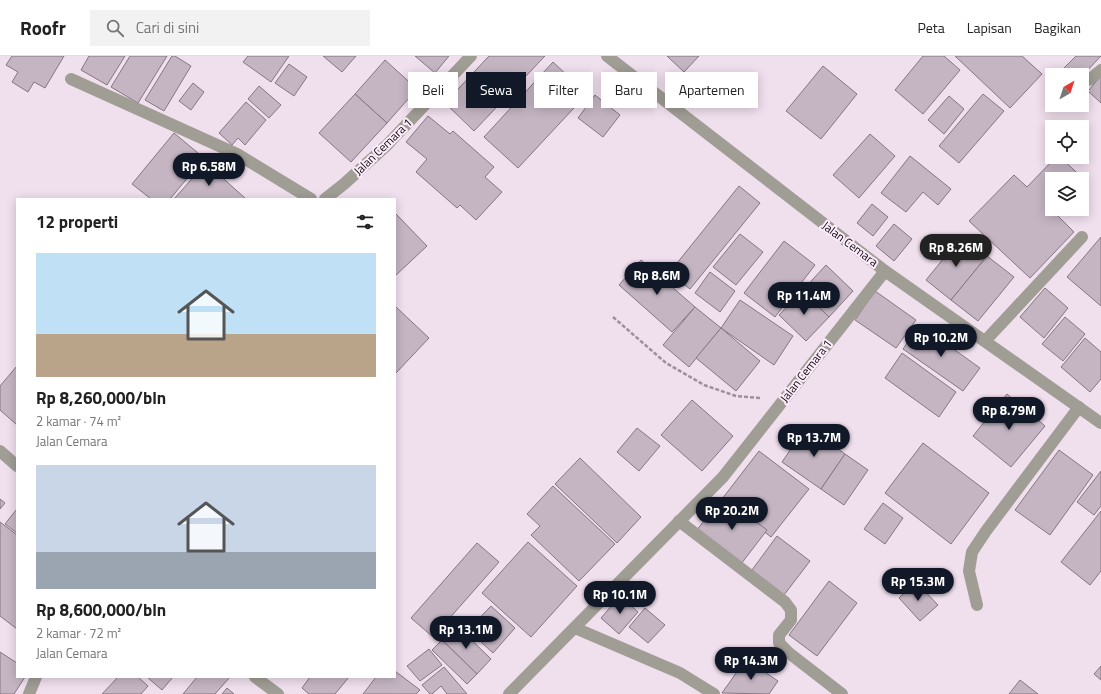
<!DOCTYPE html>
<html lang="id">
<meta charset="utf-8">
<style>
:root{--surface:#fff;--page:#f2f2f2;--text:#222;--muted:#767676;--line:#e0e0e0;--accent:#111827}
body{margin:0;font-family:"Titillium Web",sans-serif;background:var(--page);color:var(--text);height:100vh;display:flex;flex-direction:column;font-size:15px;white-space:nowrap}
*{box-sizing:border-box;margin:0}
p{font-size:13px;color:var(--muted)}
.icon{flex:none;width:22px;height:22px;fill:none;stroke:currentColor;stroke-width:2;stroke-linecap:round;stroke-linejoin:round}
.map{position:relative;flex:1;overflow:hidden}
.panel{position:absolute;left:16px;top:142px;width:380px;height:480px;display:flex;flex-direction:column;background:var(--surface);border-radius:0px;box-shadow:0 2px 10px #0003}
.panel>*{flex:none}
.guide{position:absolute;left:408px;top:16px;width:380px;height:36px;display:flex;gap:8px}
.needle{width:26px;rotate:39deg}
.fabs{position:absolute;left:1045px;top:12px;display:grid;gap:8px}
.fabs a{display:grid;place-items:center;width:44px;height:44px;border-radius:0px;background:var(--surface);box-shadow:0 2px 10px #0003;font-size:20px}
.price{position:absolute;translate:-50% -34px;padding:0 9px;border-radius:14px;background:var(--accent);color:#fff;font-size:13px;line-height:26px;filter:drop-shadow(0 1px 2px #0008)}
.price::after{content:'';position:absolute;left:50%;top:24px;width:12px;height:9px;margin-left:-6px;background:inherit;clip-path:polygon(0 0,100% 0,50% 100%)}
.price.on{background:#222;color:#fff}
ul{padding:0;list-style:none}
li{display:grid;align-content:center;gap:8px;height:212px;padding:0 20px}
li span{display:grid;place-items:center;height:124px;border-radius:0px;color:#555}
li>.icon{margin-inline-start:auto}
span .icon{width:72px;height:72px;fill:#fffc;stroke-width:1}
li b{font-size:17px}
h2{display:flex;justify-content:space-between;align-items:center;height:48px;padding:0 20px;font-size:17px}
.pill{padding:0 14px;border-radius:0px;background:var(--surface);box-shadow:0 2px 10px #0003;font-size:14px;line-height:36px}
.pill.on{background:var(--accent);color:#fff}
header{display:flex;align-items:center;gap:24px;box-sizing:border-box;height:56px;padding:0 20px;background:var(--surface);border-bottom:1px solid var(--line)}
header strong{font-size:19px}
nav{display:flex;gap:22px;margin-inline-start:auto;font-size:14px}
.search{width:280px;height:36px;background:var(--page);display:flex;align-items:center;gap:10px;box-sizing:border-box;padding:0 14px;border-radius:0px;color:var(--muted);font-size:15px}
.map>svg:first-child{display:block}
</style>
<header>
<strong>Roofr</strong>
<div class="search"><svg class="icon" aria-label="search" viewBox="0 0 24 24"><circle cx="10" cy="10" r="6"/><path d="M15 15l6 6"/></svg>Cari di sini</div>
<nav><a>Peta</a><a>Lapisan</a><a>Bagikan</a></nav>
</header>
<div class="map">
<svg width="1101" height="638" viewBox="0 0 1101 638">
<rect width="100%" height="100%" fill="#f0dfed"/>
<g fill="#c5b5c3" stroke="#857683">
<polygon points="12,0 64,0 45,32 34,26 28,36 12,26 18,16 6,9"/>
<polygon points="89,0 125,0 107,29 81,14"/>
<polygon points="130,0 167,0 138,47 111,31"/>
<polygon points="172,0 175,0 191,10 164,55 145,44"/>
<polygon points="248,0 289,0 271,26 243,6"/>
<polygon points="323,0 356,0 342,16"/>
<polygon points="415,0 449,0 435,17"/>
<polygon points="489,0 545,0 474,75 445,47"/>
<polygon points="667,0 699,0 684,16"/>
<polygon points="923,0 944,0 960,14 923,58 895,34"/>
<polygon points="955,0 1022,0 1042,18 1010,52"/>
<polygon points="1076,0 1101,0 1082,20 1072,19 1064,12"/>
<polygon points="385,4 417,33 387,67 355,38"/>
<polygon points="553,6 587,38 518,112 484,81"/>
<polygon points="289,8 307,21 294,40 275,27"/>
<polygon points="823,10 857,38 821,83 786,55"/>
<polygon points="1101,20 1101,47 1088,35"/>
<polygon points="193,27 204,36 191,54 179,45"/>
<polygon points="259,30 281,49 269,62 248,43"/>
<polygon points="355,38 387,67 351,106 319,77"/>
<polygon points="983,38 1004,55 959,107 939,90"/>
<polygon points="595,39 620,59 603,81 578,62"/>
<polygon points="949,40 964,53 944,78 928,64"/>
<polygon points="246,46 266,64 245,89 238,82 232,89 219,77"/>
<polygon points="428,60 450,78 453,75 494,111 485,121 502,136 476,164 460,149 457,152 416,116 427,103 406,86"/>
<polygon points="174,77 204,102 170,143 151,143 132,128"/>
<polygon points="870,78 895,100 859,142 833,119"/>
<polygon points="910,100 951,133 938,149 923,136 906,156 881,137"/>
<polygon points="1056,101 1060,101 1089,128 1082,135 1082,123 1052,123 1052,153 1065,153 1058,160 1074,176 1030,222 969,165 1014,119 1027,131"/>
<polygon points="206,107 246,143 174,143"/>
<polygon points="739,130 760,147 690,233 669,217"/>
<polygon points="872,148 888,161 873,180 857,167"/>
<polygon points="395,157 427,190 395,220"/>
<polygon points="894,168 912,183 894,205 876,190"/>
<polygon points="740,178 763,196 736,229 713,211"/>
<polygon points="962,180 987,200 951,244 926,224"/>
<polygon points="1101,181 1101,250 1067,221"/>
<polygon points="784,185 815,209 775,261 744,237"/>
<polygon points="987,200 1014,221 978,265 951,244"/>
<polygon points="641,204 695,251 672,276 619,229"/>
<polygon points="826,209 853,235 829,261 802,235"/>
<polygon points="710,216 735,235 720,256 695,237"/>
<polygon points="1045,232 1068,252 1044,282 1020,261"/>
<polygon points="802,235 829,261 806,285 779,259"/>
<polygon points="875,235 916,264 896,292 855,264"/>
<polygon points="740,244 793,280 774,309 721,272"/>
<polygon points="396,251 429,282 395,318 395,252"/>
<polygon points="695,251 721,272 689,311 663,289"/>
<polygon points="1065,261 1085,278 1063,305 1042,288"/>
<polygon points="920,269 980,312 963,335 903,293"/>
<polygon points="721,272 760,305 736,335 696,302"/>
<polygon points="1085,282 1101,296 1101,323 1090,336 1061,311"/>
<polygon points="902,297 956,336 939,361 885,322"/>
<polygon points="17,310 17,369 0,354 0,330"/>
<polygon points="1007,338 1045,370 1011,411 973,380"/>
<polygon points="692,344 733,380 702,415 661,379"/>
<polygon points="806,371 845,398 821,433 782,406"/>
<polygon points="637,372 660,390 639,415 617,396"/>
<polygon points="923,387 989,437 951,488 885,437"/>
<polygon points="1059,394 1093,419 1050,479 1015,454"/>
<polygon points="759,395 809,433 771,481 722,443"/>
<polygon points="845,398 868,414 844,449 821,433"/>
<polygon points="580,402 641,461 617,487 555,428"/>
<polygon points="1101,415 1101,450 1094,459 1077,446"/>
<polygon points="553,430 615,488 579,525 531,479 540,470 527,458"/>
<polygon points="723,441 767,474 741,508 696,475"/>
<polygon points="0,443 5,447 0,453"/>
<polygon points="883,447 903,462 885,488 864,473"/>
<polygon points="17,453 17,477 5,468"/>
<polygon points="1101,455 1101,515 1090,529 1061,506"/>
<polygon points="0,466 17,479 17,573 0,560"/>
<polygon points="777,480 810,505 784,539 752,514"/>
<polygon points="528,486 577,530 531,581 482,537"/>
<polygon points="477,487 499,506 433,581 411,562"/>
<polygon points="829,525 857,547 817,600 789,579"/>
<polygon points="916,526 938,549 920,565 899,542"/>
<polygon points="620,540 638,556 619,578 601,562"/>
<polygon points="491,550 515,572 493,597 468,574"/>
<polygon points="645,552 665,569 648,587 629,571"/>
<polygon points="456,569 491,603 477,618 442,584"/>
<polygon points="442,584 477,618 467,628 432,594"/>
<polygon points="429,593 442,609 420,625 407,610"/>
<polygon points="0,596 17,607 17,621 25,621 14,638 0,638"/>
<polygon points="746,603 778,625 769,638 722,637"/>
<polygon points="1101,610 1101,624 1094,618"/>
<polygon points="444,611 467,638 447,638 441,630 432,638 430,638 422,629"/>
<polygon points="395,615 420,634 416,638 363,638 376,621 395,621"/>
<polygon points="118,621 138,621 148,630 141,638 102,638"/>
<polygon points="147,621 173,621 162,634"/>
<polygon points="197,621 230,621 215,638 183,638"/>
<polygon points="310,621 349,621 335,638 309,638 302,632"/>
<polygon points="1020,624 1038,638 1009,638"/>
<polygon points="227,632 234,638 222,638"/>
</g>
<g fill="none" stroke-linecap="round" stroke-linejoin="round">
<polyline stroke="#9c909a" stroke-width="2.5" stroke-dasharray="4 2" stroke-linecap="butt" points="613,261 666,307 704,329 736,340 760,342"/>
<g stroke="#a09d95" stroke-width="12">
<polyline points="607,0 885,215 1101,367"/>
<polyline points="71,23 237,98 311,143"/>
<polyline points="1089,24 1101,14"/>
<polyline points="325,143 344,128 387,89 471,0"/>
<polyline points="985,285 1082,181"/>
<polyline points="0,395 17,410"/>
<polyline points="679,465 785,546 791,554 791,564 779,579 779,587 789,597 842,638"/>
<polyline points="977,549 969,515 972,496 986,475 1079,351"/>
<polyline points="575,572 680,617 714,638"/>
<polyline points="255,621 278,638"/>
<polyline points="29,638 36,621"/>
<polyline points="509,638 723,421 885,215"/>
</g>
</g>
<g text-anchor="middle" stroke-width="4" stroke-linejoin="round" paint-order="stroke">
<g font-size="12" fill="#120d11" stroke="#fdecfb">
<text transform="translate(383 91) rotate(-44)" y="4">Jalan Cemara 1</text>
<text transform="translate(850 188) rotate(37)" y="4">Jalan Cemara</text>
<text transform="translate(806 315) rotate(-52)" y="4">Jalan Cemara 1</text>
</g>
</g>
</svg>
<div class="fabs">
<a><svg class="needle" viewBox="-14 -14 28 28"><path d="M0-13l5 13h-10z" fill="#e53935"/><path d="M0 13l5-13h-10z" fill="#767676"/></svg></a>
<a><svg class="icon" aria-label="locate" viewBox="0 0 24 24"><circle cx="12" cy="12" r="6"/><path d="M12 2v4M12 18v4M2 12h4M18 12h4"/></svg></a>
<a><svg class="icon" aria-label="layers" viewBox="0 0 24 24"><path d="M12 4l9 5-9 5-9-5zM3 14l9 5 9-5"/></svg></a>
</div>
<b class="price" style="left:209px;top:131px">Rp 6.58M</b>
<b class="price on" style="left:956px;top:212px">Rp 8.26M</b>
<b class="price" style="left:657px;top:240px">Rp 8.6M</b>
<b class="price" style="left:804px;top:260px">Rp 11.4M</b>
<b class="price" style="left:941px;top:302px">Rp 10.2M</b>
<b class="price" style="left:1009px;top:375px">Rp 8.79M</b>
<b class="price" style="left:814px;top:402px">Rp 13.7M</b>
<b class="price" style="left:732px;top:475px">Rp 20.2M</b>
<b class="price" style="left:918px;top:546px">Rp 15.3M</b>
<b class="price" style="left:620px;top:559px">Rp 10.1M</b>
<b class="price" style="left:466px;top:594px">Rp 13.1M</b>
<b class="price" style="left:751px;top:625px">Rp 14.3M</b>
<div class="guide">
<a class="pill">Beli</a>
<a class="pill on">Sewa</a>
<a class="pill">Filter</a>
<a class="pill">Baru</a>
<a class="pill">Apartemen</a>
</div>
<section class="panel">
<h2>12 properti<svg class="icon" aria-label="filters" viewBox="0 0 24 24"><path d="M4 7h16M4 17h16"/><circle cx="9" cy="7" r="2"/><circle cx="15" cy="17" r="2"/></svg></h2>
<ul>
<li><span style="background:linear-gradient(#bfe0f5 65%,#b9a48a 0)"><svg class="icon" aria-label="home" viewBox="0 0 24 24"><path d="M3 11l9-7 9 7M6 9v11h12V9"/></svg></span><div><b>Rp 8,260,000/bln</b><p>2 kamar · 74 m²</p><p>Jalan Cemara</p></div></li>
<li><span style="background:linear-gradient(#c9d6e8 70%,#9aa5b1 0)"><svg class="icon" aria-label="home" viewBox="0 0 24 24"><path d="M3 11l9-7 9 7M6 9v11h12V9"/></svg></span><div><b>Rp 8,600,000/bln</b><p>2 kamar · 72 m²</p><p>Jalan Cemara</p></div></li>
</ul>
</section>
</div>
